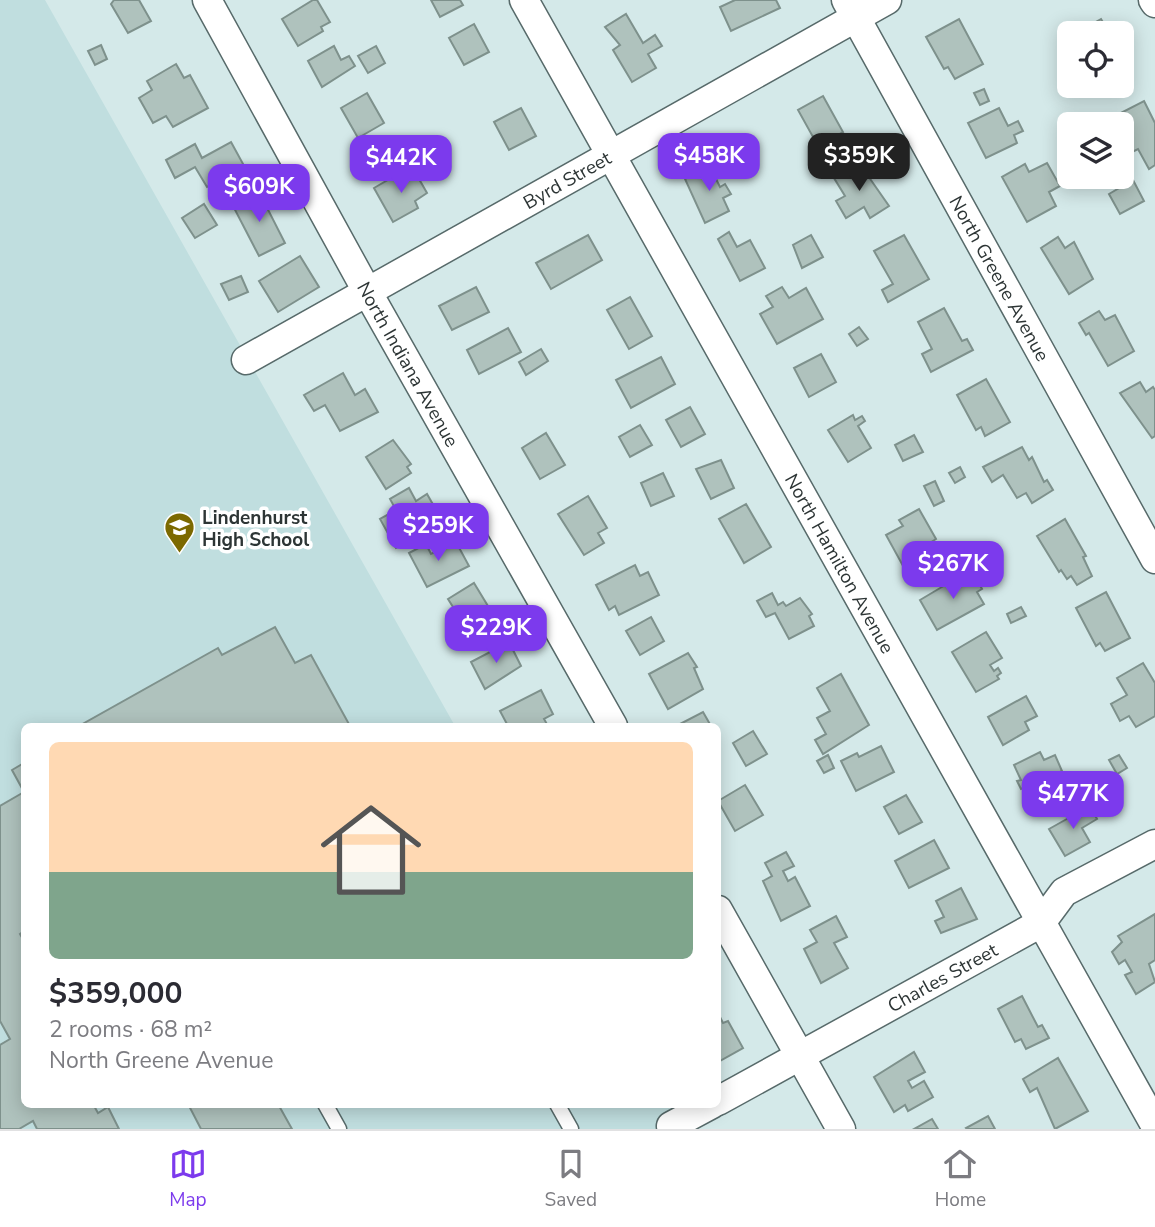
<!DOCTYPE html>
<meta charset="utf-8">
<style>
:root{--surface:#fff;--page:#f2f2f3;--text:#2b2b33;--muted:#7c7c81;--line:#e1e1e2;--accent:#7c3aed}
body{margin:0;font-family:"Nunito Sans",sans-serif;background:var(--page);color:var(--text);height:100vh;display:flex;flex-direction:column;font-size:26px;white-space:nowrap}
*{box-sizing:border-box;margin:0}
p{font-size:23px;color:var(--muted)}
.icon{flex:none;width:38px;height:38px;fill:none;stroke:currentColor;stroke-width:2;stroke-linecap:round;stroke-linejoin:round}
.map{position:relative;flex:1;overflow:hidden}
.details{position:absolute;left:21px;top:723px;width:700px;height:385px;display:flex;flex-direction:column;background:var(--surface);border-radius:10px;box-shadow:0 4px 18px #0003}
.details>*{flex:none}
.controls{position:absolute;left:1057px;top:21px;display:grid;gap:14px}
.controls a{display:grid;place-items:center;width:77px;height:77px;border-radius:10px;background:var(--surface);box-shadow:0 4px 18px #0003;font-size:35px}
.price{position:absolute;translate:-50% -60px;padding:0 16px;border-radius:14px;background:var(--accent);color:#fff;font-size:23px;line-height:46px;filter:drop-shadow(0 2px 4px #0008)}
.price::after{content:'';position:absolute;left:50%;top:42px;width:21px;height:16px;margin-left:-10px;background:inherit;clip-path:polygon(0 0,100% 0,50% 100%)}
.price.on{background:#222;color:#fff}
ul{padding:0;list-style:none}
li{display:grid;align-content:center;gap:14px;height:371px;padding:0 28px}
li+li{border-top:2px solid var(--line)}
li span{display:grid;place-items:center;height:217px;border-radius:10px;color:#555}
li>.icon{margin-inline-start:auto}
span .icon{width:126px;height:126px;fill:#fffc;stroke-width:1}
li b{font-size:30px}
.tab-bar{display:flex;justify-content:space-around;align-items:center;height:98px;border-top:2px solid var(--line);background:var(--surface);font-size:19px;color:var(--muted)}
.tab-bar a{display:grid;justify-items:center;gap:4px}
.tab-bar .on{color:var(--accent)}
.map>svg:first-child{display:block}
</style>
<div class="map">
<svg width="1155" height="1129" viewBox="0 0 1155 1129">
<rect width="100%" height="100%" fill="#d4e9e9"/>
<polygon fill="#c0dedf" points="0,0 45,0 455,726 24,726 24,1104 668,1104 682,1129 0,1129"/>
<g fill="#afc2bd" stroke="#7e918c" stroke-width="2">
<polygon points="114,0 139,0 151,21 128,33 111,4"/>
<polygon points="313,0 317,0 330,22 321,27 323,31 298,46 282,19"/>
<polygon points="431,0 460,0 463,5 440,17"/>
<polygon points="735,0 776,0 780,8 731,31 720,7"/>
<polygon points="626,14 643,43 655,35 662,46 648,54 656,68 632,82 613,50 620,45 605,27"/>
<polygon points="959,19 983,64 955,79 948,67 944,69 926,37"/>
<polygon points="1101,19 1109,33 1076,33"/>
<polygon points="474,24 489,52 464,65 449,38"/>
<polygon points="101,45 107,59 95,65 88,51"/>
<polygon points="334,46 341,60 349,56 355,66 322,87 308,61"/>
<polygon points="376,46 385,63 368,73 358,56"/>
<polygon points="176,64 184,78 190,75 208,108 173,127 166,116 153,123 139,98 152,90 147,81"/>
<polygon points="984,89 989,101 980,105 974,93"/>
<polygon points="367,93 384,123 358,138 341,108"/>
<polygon points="823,96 843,132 818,146 798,110"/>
<polygon points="1144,101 1155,123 1155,165 1149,169 1138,149 1122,157 1123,131 1115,116"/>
<polygon points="521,108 536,136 509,150 494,122"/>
<polygon points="999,108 1008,126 1018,121 1023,131 1014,135 1017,143 986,158 968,123"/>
<polygon points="231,142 248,173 235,180 232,174 207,187 195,167 175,178 166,160 195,144 202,158"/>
<polygon points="716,162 722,173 715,177 720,187 725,184 731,194 723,198 729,211 705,223 685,179"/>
<polygon points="859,163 889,206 870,218 864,207 846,218 836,201 845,196 834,178"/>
<polygon points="1047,163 1060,186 1049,192 1056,206 1027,222 1002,177 1025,164 1029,172"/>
<polygon points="415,172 427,193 415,201 418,208 393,222 374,188 400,173 403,179"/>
<polygon points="1133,180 1144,201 1120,214 1109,194"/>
<polygon points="259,192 285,243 259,256 233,206"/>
<polygon points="204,204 217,225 195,238 182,218"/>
<polygon points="729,232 737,247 750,240 765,268 740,281 718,239"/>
<polygon points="588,235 602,260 551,289 536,263"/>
<polygon points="811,235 823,257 802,268 793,245"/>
<polygon points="904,235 929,279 888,302 882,290 893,284 874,251"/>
<polygon points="1058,237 1065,248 1074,242 1093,279 1069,294 1041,248"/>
<polygon points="300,256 319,287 278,312 259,281"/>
<polygon points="241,276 248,292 229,300 221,284"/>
<polygon points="476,287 489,312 452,330 439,306"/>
<polygon points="782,287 789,298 806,288 823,319 777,344 760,314 773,307 766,296"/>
<polygon points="630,297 652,336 629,349 607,310"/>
<polygon points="944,308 962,341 967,339 973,350 931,372 922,354 932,349 918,322"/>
<polygon points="1099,311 1105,320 1115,315 1134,351 1108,366 1089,333 1086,335 1079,323"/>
<polygon points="859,327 868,339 857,346 849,334"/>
<polygon points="508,328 521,352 479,374 467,350"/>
<polygon points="541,349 548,361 526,375 519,362"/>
<polygon points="821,354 836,382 809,397 794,368"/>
<polygon points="661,357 675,384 631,408 616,380"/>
<polygon points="343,373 355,395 365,389 378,412 340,431 325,405 314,411 304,395"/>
<polygon points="986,379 1010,422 985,436 981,427 976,430 957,395"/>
<polygon points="1140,382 1146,392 1153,387 1155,390 1155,436 1152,438 1120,393"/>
<polygon points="690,407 705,434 681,447 666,420"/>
<polygon points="853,415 855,420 862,416 865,421 858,426 871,448 848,462 828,430"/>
<polygon points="640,425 652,445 630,457 619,437"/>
<polygon points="546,433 565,465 540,479 522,448"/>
<polygon points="914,435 923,452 903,461 895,445"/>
<polygon points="393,440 411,464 407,467 411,473 386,489 366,457"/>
<polygon points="1022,447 1029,460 1032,457 1044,482 1047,480 1053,490 1032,503 1026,493 1017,498 1003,475 992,482 983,467"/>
<polygon points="721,460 734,488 711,499 696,469"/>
<polygon points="960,467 965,477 955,483 949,473"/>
<polygon points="663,473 674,496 651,506 641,483"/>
<polygon points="935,481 944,501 934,506 924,486"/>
<polygon points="409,488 416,501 427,494 443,522 396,548 380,519 396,510 390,499"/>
<polygon points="588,496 607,528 598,533 604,543 584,555 558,514"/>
<polygon points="746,504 771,547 744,563 719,519"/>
<polygon points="919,509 936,539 925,546 934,561 908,575 886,535 903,526 899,520"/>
<polygon points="1065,519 1086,556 1083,557 1092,576 1077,585 1071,576 1067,579 1061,570 1059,572 1037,536"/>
<polygon points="456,542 469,566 427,587 409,553 426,544 431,554"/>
<polygon points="635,565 640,576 648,572 659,595 619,615 615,606 609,610 596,585"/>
<polygon points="974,575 982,589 977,592 984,604 937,630 920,600 957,578 960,583"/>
<polygon points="474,583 494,616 458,637 450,624 460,618 448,599"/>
<polygon points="1106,592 1130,638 1105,651 1100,643 1096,646 1076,608"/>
<polygon points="772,593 778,605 783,602 786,606 800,598 812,614 809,616 814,626 789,639 775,613 766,617 757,601"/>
<polygon points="1021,607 1026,616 1011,623 1007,614"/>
<polygon points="651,617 664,641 640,655 626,631"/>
<polygon points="275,627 295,663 311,655 350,726 79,726 218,648 222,655"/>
<polygon points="986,632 1002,658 990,665 994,671 998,668 1001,673 997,676 999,679 976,692 952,652"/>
<polygon points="509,642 521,666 485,689 471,662"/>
<polygon points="688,653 697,667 694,668 703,689 668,709 649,674"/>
<polygon points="1143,663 1155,683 1155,716 1136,727 1129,716 1120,721 1111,704 1127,695 1117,678"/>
<polygon points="841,674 869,725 823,754 815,740 826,734 817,718 830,711 817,688"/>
<polygon points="541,690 553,714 544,719 548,726 508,726 500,711"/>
<polygon points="1026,696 1037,716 1025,722 1029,730 1003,745 988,717"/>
<polygon points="703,712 711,726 681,726 680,724"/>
<polygon points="753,731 767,754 746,766 733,743"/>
<polygon points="881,746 894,772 856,791 841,761 857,753 859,757"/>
<polygon points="1040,752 1044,760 1055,755 1062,771 1054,775 1059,785 1033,798 1028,786 1021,789 1017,781 1021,780 1014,765"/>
<polygon points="828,755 834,768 824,773 817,761"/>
<polygon points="1119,755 1127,768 1117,774 1109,760"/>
<polygon points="24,763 24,931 20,934 24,941 24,1104 93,1104 98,1113 108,1107 119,1129 37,1129 33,1121 19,1129 0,1129 0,1045 10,1039 0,1021 0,806 24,792 12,770"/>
<polygon points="745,785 763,815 735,831 718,801"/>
<polygon points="906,795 922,822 899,834 884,807"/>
<polygon points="1090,806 1097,819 1082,828 1090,842 1065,856 1049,829"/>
<polygon points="934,840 949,868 909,888 895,861"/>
<polygon points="786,852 794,866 783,871 788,881 795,877 810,906 781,921 763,881 772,876 765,863"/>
<polygon points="961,888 977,919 941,933 935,921 944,917 936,901"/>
<polygon points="1155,914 1155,960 1149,964 1155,982 1136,994 1125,975 1132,972 1125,960 1119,964 1112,952 1122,942 1118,936"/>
<polygon points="836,916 847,937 834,943 848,968 821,983 804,949 817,942 810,930"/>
<polygon points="1022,996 1038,1027 1042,1025 1049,1038 1026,1049 1021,1039 1015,1042 998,1009"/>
<polygon points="719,1015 723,1023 728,1021 743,1048 718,1062"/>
<polygon points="914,1052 925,1072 908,1081 912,1088 924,1081 933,1097 908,1111 905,1105 894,1112 874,1077"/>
<polygon points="1058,1058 1088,1111 1055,1129 1037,1088 1030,1092 1023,1079"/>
<polygon points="188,1104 278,1104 292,1129 201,1129"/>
<polygon points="988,1116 995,1129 967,1129 966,1128"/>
<polygon points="932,1119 938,1129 914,1129"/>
</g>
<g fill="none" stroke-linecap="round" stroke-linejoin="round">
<defs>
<g id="lane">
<polyline points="325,1104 339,1129"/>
<polyline points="557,1104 571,1129"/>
</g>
<g id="street">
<path id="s1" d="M207 0 368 293 613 726"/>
<path id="s2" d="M524 0 1155 1125"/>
<path id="s3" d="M846 0 1155 559"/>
<polyline points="1153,0 1155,3"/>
<path id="s4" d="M246 360 887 0"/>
<polyline points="718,910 841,1129"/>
<path id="s5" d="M718 1101 1041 923 1064 892 1155 844"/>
<polyline points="671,1126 712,1104"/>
</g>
</defs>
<use href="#lane" stroke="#576a6a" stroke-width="17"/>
<use href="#street" stroke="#576a6a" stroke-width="31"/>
<use href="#lane" stroke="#fff" stroke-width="14"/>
<use href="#street" stroke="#fff" stroke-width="28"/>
</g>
<defs>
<symbol id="school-pin" viewBox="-11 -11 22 30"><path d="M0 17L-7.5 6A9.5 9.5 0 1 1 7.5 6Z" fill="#7c6900" stroke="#fff"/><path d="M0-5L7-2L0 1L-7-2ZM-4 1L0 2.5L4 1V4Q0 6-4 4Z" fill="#fff"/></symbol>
</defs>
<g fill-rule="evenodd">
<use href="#school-pin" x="162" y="510" width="35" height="47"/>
</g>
<g text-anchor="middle" stroke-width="7" stroke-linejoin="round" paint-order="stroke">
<g font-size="19" fill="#2d3535" stroke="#fff">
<text dy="7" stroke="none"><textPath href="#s4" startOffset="368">Byrd Street</textPath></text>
<text dy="7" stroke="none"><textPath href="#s3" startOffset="318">North Greene Avenue</textPath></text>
<text dy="7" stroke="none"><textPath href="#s1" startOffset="416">North Indiana Avenue</textPath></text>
<text dy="7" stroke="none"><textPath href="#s2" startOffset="646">North Hamilton Avenue</textPath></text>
<text dy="7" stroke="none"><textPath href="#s5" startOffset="256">Charles Street</textPath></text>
</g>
<g font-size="19" font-weight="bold" fill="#2d3535" stroke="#fff" text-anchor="start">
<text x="202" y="524">Lindenhurst<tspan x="202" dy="22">High School</tspan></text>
</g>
</g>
</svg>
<div class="controls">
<a><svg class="icon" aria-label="locate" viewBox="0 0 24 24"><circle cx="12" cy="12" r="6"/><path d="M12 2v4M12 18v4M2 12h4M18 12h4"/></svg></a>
<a><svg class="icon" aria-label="layers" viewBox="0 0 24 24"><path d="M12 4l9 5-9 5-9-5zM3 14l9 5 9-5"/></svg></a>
</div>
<b class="price" style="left:709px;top:193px">$458K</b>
<b class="price on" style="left:859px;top:193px">$359K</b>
<b class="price" style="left:401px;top:195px">$442K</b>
<b class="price" style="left:259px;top:224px">$609K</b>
<b class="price" style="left:438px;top:563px">$259K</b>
<b class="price" style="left:953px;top:601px">$267K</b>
<b class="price" style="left:496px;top:665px">$229K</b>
<b class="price" style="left:1073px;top:831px">$477K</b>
<section class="details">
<ul>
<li><span style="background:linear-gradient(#ffd9b3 60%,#7fa58c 0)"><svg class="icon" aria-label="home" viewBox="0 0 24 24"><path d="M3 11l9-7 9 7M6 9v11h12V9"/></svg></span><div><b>$359,000</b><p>2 rooms · 68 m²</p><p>North Greene Avenue</p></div></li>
</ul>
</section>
</div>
<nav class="tab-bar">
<a class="on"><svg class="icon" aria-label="map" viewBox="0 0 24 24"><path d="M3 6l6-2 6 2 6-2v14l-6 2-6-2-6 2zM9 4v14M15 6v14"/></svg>Map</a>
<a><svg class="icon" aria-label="saved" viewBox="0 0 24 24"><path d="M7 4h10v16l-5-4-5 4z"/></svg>Saved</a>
<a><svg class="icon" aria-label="home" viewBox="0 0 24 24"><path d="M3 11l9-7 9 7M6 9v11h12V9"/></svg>Home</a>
</nav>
